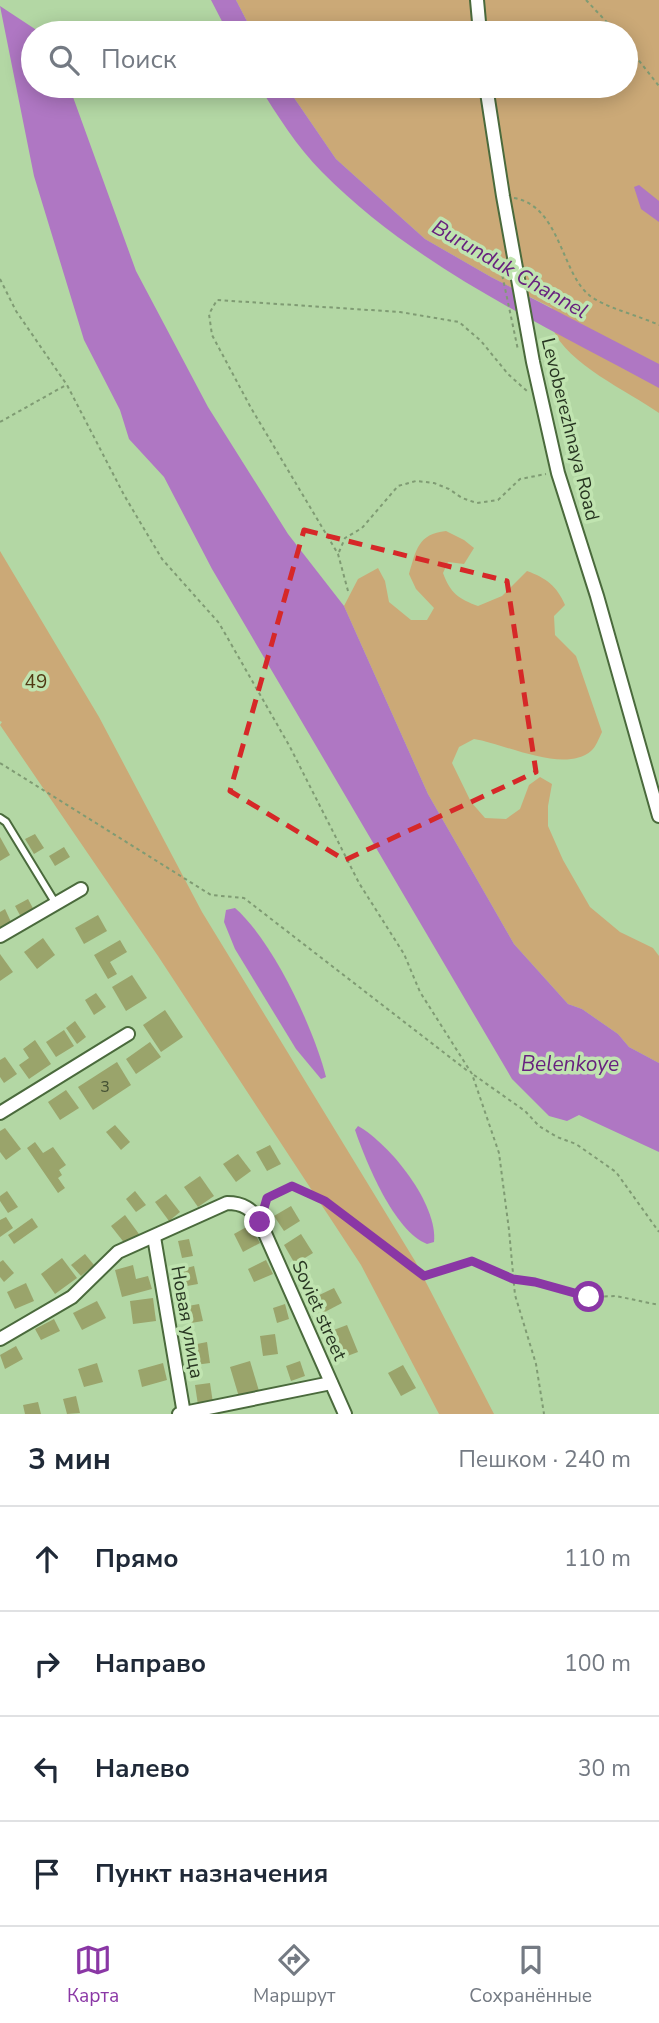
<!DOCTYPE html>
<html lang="ru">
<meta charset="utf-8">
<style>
:root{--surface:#fff;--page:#f2f2f3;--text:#1f2937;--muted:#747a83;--line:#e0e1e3;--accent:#8a37a5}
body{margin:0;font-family:"Nunito Sans",sans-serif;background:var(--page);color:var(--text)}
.stop{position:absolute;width:21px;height:21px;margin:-16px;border:5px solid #8a37a5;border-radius:50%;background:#fff}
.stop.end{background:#8a37a5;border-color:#fff;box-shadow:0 2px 7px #0008}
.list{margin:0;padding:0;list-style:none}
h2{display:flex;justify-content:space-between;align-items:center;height:91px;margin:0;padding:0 28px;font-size:30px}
h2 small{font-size:23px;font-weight:400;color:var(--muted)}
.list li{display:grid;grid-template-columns:46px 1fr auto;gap:21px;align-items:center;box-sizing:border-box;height:105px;padding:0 28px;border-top:2px solid var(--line)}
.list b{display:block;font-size:26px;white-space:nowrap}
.list em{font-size:23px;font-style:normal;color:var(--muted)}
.icon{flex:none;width:38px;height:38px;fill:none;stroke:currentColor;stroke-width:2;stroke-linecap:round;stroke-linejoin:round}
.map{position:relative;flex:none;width:659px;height:1414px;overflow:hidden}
.search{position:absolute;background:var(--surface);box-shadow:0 4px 18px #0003;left:21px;right:21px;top:21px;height:77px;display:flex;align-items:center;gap:18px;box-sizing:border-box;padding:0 24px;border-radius:38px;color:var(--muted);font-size:26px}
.sheet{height:511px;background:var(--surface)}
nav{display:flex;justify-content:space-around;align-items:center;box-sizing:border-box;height:98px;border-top:2px solid var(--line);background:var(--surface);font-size:19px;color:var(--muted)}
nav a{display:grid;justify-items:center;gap:4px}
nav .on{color:var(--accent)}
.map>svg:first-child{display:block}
.green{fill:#cba977}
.water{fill:#af77c3}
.building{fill:#9aa46b}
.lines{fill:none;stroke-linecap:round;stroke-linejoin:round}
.service-casing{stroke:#4a6a3c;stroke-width:10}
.minor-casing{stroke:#4a6a3c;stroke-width:16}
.path{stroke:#7f9b73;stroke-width:2;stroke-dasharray:3.5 3.5;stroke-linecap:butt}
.service{stroke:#fff;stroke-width:6}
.minor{stroke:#fff;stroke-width:12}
.route{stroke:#8a37a5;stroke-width:9}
.marked{fill:none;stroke:#d62828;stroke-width:5;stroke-dasharray:14 9;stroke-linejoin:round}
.labels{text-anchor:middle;stroke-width:7;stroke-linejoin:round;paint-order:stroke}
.number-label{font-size:16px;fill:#445134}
.street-label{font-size:19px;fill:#273521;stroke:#c0e4b0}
.park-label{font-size:19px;fill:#503913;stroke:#c0e4b0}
.water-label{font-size:21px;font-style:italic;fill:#67217e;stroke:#c0e4b0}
</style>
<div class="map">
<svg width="659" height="1414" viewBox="0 0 659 1414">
<rect width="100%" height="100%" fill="#b3d7a4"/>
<g class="green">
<path d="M 236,0 L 659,0 L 659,413 C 629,392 566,363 553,329 C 551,323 552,314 552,308 L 491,277 L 425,239 L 336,159 L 286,86 L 626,86 L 626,33 L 253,33 Z"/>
<path d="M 446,531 L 464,540 L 474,548 L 464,564 L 448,562 L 443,573 C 450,593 459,599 478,606 L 502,596 L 527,571 C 546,578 557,586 565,605 L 554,616 L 555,635 L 576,656 L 602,732 C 599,738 596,747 591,751 C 564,774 506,744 474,739 L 459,747 L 452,763 L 471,802 L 485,818 L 506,819 L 520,809 L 529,785 L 540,777 L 552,784 L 548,806 L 548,826 L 563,860 L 590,907 L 620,932 L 653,948 L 659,956 L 659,1063 L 629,1047 L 618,1034 L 582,1009 L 568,1004 L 514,944 L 428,794 L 344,606 L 358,579 L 378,568 L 385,581 L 389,602 L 411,620 L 427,620 L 434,608 L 416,589 L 409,574 C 416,550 418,534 446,531 Z"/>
<polygon points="0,551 99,717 202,912 415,1261 494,1414 439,1414 361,1265 158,956 0,725 2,722 0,721"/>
</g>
<g class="water">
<polygon points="211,0 236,0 253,33 228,33"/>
<polygon points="0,6 41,33 33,33 33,86 69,86 136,271 208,407 288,534 344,606 428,794 514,944 568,1004 582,1009 618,1034 629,1047 659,1063 659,1152 579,1115 567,1121 549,1116 512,1079 212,569 164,477 129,439 120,410 84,340 34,176"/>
<path d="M 259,86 L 286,86 L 336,159 L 425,239 L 491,277 L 659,364 L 659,388 C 542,324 417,268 322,172 C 297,147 277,115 259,86 Z"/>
<polygon points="639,185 659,201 659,222 641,209 634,187"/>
<path d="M 235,908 C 273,941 314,1029 326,1077 L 321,1079 L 296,1049 L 235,949 L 224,922 L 226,910 Z"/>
<path d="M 358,1126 C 390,1144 438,1204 434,1242 L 427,1244 C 394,1231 366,1162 355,1130 Z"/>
</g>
<g class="building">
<polygon points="35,834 44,848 34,854 25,839"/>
<polygon points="0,837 10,855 0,861"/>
<polygon points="64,847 70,857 55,866 49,856"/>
<polygon points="28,899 35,912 22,919 15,906"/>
<polygon points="5,909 11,922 0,928 0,912"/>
<polygon points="98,915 107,931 84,944 75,928"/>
<polygon points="43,938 55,955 37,969 24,952"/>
<polygon points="120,940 127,952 110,962 117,974 108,979 94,955"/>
<polygon points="0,954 13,972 0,981"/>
<polygon points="132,975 147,998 126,1011 112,987"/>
<polygon points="96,993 106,1007 94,1015 85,1000"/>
<polygon points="165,1010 183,1037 161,1052 143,1025"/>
<polygon points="75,1021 86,1037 77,1044 66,1028"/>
<polygon points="64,1030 74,1046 56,1057 46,1042"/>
<polygon points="35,1040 51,1064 29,1079 19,1065 29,1058 23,1049"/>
<polygon points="150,1042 161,1057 136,1074 126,1059"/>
<polygon points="5,1057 17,1074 4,1083 0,1077 0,1060"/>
<polygon points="117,1062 131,1085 93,1110 78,1087"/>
<polygon points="66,1090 79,1108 60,1120 48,1102"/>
<polygon points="115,1125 130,1142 121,1150 106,1132"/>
<polygon points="5,1128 21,1149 6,1160 0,1152 0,1131"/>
<polygon points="35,1142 43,1153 53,1147 66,1165 59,1170 62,1175 58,1178 65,1188 58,1193 27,1148"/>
<polygon points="270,1145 281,1164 267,1171 256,1152"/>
<polygon points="238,1154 251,1171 236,1182 223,1164"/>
<polygon points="200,1176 214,1196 198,1207 184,1187"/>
<polygon points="7,1191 18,1207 8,1213 0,1201 0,1196"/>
<polygon points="135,1191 146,1205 136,1212 126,1199"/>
<polygon points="166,1194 180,1212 169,1221 155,1202"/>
<polygon points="291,1206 300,1221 284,1231 274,1216"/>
<polygon points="125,1215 139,1234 126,1245 111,1226"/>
<polygon points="6,1217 13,1228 0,1237 0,1220"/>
<polygon points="32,1218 38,1227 14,1244 8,1235"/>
<polygon points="250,1225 260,1243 243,1252 234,1234"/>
<polygon points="301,1234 313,1253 295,1264 284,1245"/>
<polygon points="189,1239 193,1256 182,1258 178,1241"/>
<polygon points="85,1254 94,1265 81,1276 71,1265"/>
<polygon points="62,1258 77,1278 55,1294 41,1274"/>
<polygon points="3,1260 14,1273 4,1282 0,1277 0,1262"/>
<polygon points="266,1260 273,1274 254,1282 248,1269"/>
<polygon points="133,1265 136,1279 148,1276 152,1289 122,1297 115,1270"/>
<polygon points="194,1266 198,1284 187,1286 183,1269"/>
<polygon points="26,1283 34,1301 15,1309 7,1292"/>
<polygon points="334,1288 342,1303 321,1314 313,1298"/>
<polygon points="153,1298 156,1321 133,1324 130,1301"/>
<polygon points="97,1301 106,1318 82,1330 73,1313"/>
<polygon points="199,1304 203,1321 191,1323 188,1306"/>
<polygon points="285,1304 289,1319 277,1323 273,1308"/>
<polygon points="54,1319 60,1331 41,1340 35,1329"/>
<polygon points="347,1325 358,1352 342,1358 331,1331"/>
<polygon points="275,1334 278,1354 263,1356 260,1336"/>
<polygon points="207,1342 210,1363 195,1365 192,1345"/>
<polygon points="16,1346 23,1359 5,1369 0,1355"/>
<polygon points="250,1361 259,1391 239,1397 230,1367"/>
<polygon points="300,1361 305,1376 291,1381 286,1366"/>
<polygon points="97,1363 103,1382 84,1387 78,1369"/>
<polygon points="163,1363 167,1380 142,1387 138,1370"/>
<polygon points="403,1365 416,1388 401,1396 388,1373"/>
<polygon points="210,1383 213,1403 198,1405 195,1385"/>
<polygon points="76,1396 80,1413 67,1414 63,1399"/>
<polygon points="38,1402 41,1414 25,1414 23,1405"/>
</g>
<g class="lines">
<g class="service-casing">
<polyline id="service" points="0,818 6,822 56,904"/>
</g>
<g class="minor-casing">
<g id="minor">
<polyline points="477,0 480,33"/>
<polyline points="486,86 503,196 533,362 558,473 597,596 659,816"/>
<polyline points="0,936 81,889"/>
<polyline points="0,1113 128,1034"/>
<polyline points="154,1237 184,1414"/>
<path d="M 0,1339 L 72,1297 L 118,1252 L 227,1203 C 243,1203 252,1209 260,1222 L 345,1414"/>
<polyline points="179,1414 331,1383"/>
</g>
</g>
<g class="path">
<polyline points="586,0 617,33"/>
<polyline points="626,44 659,86"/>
<path d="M 514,198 C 560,206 561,272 589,295 C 603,307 640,316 659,325"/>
<polyline points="498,255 518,350"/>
<polyline points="0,279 16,311 67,385 124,495 162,559 219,623 290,747 359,883 404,954 420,992 472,1074 499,1153 509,1230 515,1295 536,1364 544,1414"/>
<polyline points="0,422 66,385"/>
<polyline points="339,552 345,538 362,528 398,486 416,481 434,483 449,489 462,498 477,503 498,500 520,479 546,474"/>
<polyline points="348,591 338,554 251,408 212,335 209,314 217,300 400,312 459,322 481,341 508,374 528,392"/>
<polyline points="0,763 211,895 244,898 469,1072"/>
<polyline points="474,1075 525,1111 539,1126 557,1137 576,1144 616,1172 659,1232"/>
<polyline points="265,1206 267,1198 292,1186 325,1201 424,1276 472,1261 513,1279 535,1282 589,1297 616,1296 659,1305"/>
</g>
<use href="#service" class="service"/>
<use href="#minor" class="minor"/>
</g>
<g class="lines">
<polyline class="route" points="260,1222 267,1198 292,1186 325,1201 424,1276 472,1261 513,1279 535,1282 589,1297"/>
</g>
<path class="marked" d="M 304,530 L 507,581 L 536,772 L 345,860 L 230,791 Z"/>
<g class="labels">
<g class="number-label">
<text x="105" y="1092">3</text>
</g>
<g class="street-label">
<text transform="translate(571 429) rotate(76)" y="7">Levoberezhnaya Road</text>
<text transform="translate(320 1310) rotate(66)" y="7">Soviet street</text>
<text transform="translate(188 1322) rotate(80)" y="7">Новая улица</text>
</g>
<g class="park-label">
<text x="36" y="688">49</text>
</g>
<g class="water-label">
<text transform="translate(510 269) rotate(30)" y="7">Burunduk Channel</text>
<text x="570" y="1071">Belenkoye</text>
</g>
</g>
</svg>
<div class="stop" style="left:589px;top:1297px"></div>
<div class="stop end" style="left:260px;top:1222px"></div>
<div class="search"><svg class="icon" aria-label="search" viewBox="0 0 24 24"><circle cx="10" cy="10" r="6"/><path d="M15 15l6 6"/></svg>Поиск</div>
</div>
<section class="sheet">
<h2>3 мин<small>Пешком · 240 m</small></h2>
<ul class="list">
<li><svg class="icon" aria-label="ahead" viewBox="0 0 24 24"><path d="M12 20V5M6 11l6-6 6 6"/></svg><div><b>Прямо</b></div><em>110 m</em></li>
<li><svg class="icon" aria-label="right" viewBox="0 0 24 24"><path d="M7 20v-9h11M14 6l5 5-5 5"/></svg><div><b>Направо</b></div><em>100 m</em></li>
<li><svg class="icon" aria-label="left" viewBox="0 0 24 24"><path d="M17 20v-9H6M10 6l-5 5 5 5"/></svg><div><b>Налево</b></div><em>30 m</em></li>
<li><svg class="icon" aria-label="arrive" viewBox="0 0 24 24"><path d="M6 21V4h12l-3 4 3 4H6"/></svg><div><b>Пункт назначения</b></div></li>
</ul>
</section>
<nav>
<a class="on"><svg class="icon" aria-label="map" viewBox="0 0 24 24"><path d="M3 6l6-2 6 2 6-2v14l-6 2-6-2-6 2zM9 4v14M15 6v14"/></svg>Карта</a>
<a><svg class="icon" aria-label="directions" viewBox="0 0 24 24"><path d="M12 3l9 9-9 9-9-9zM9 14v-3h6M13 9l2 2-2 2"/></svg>Маршрут</a>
<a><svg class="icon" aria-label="saved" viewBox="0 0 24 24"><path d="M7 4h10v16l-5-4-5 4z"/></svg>Сохранённые</a>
</nav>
